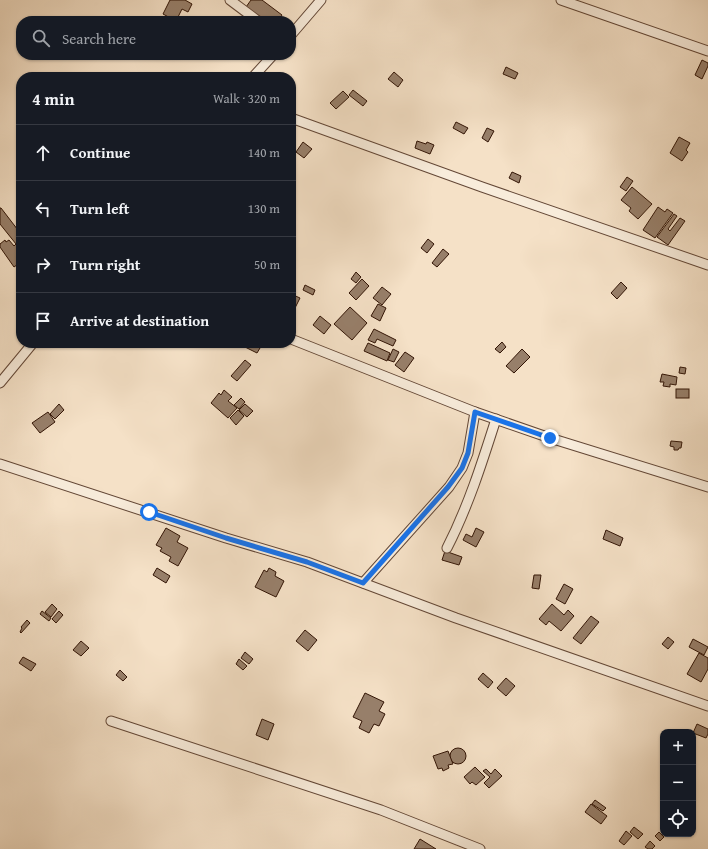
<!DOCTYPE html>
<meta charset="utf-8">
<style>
:root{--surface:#171b24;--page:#242831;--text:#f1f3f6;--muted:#9ea1a6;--line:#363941}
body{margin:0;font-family:"Gentium Book Plus",serif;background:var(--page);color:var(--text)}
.controls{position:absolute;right:12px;bottom:12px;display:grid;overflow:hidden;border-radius:8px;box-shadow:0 1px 3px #0004}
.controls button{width:36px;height:36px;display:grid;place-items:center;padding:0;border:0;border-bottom:1px solid var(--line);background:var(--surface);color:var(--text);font:20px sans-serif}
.stop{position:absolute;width:12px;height:12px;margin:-9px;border:3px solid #1a73e8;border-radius:50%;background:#fff}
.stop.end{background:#1a73e8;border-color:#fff;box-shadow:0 1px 4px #0008}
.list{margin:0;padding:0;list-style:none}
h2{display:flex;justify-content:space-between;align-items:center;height:52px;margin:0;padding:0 16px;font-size:17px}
h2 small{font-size:13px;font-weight:400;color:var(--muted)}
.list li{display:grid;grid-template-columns:26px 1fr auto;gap:12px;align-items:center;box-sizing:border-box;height:56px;padding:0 16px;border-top:1px solid var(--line)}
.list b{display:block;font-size:15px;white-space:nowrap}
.list em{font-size:13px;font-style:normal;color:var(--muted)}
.icon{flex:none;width:22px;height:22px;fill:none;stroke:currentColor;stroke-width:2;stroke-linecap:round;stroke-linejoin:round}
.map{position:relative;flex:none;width:708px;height:849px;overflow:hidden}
.search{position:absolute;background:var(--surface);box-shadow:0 1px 3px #0004;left:16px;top:16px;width:280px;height:44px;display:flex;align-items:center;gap:10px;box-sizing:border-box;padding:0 14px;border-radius:16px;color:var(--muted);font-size:15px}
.panel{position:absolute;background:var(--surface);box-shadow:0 1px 3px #0004;left:16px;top:72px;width:280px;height:276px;border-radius:16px}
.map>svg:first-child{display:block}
.building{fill:#977f6a;stroke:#321405}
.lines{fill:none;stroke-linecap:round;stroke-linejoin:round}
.street-casing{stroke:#634736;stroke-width:11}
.street{stroke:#f8ecdb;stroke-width:9}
.route{stroke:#1a73e8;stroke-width:5}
</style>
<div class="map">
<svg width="708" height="849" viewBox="0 0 708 849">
<rect width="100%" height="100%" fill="#f5e1c7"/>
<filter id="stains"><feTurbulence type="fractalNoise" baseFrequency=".005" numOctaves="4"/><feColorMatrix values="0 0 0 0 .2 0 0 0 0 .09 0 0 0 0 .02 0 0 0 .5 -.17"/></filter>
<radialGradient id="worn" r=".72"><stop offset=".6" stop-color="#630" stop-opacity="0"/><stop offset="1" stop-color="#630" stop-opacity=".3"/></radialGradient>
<g class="building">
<polygon points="170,0 185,0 192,4 188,12 182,9 176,21 163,14"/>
<polygon points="251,0 262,0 282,15 278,21 264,21 246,7"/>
<polygon points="702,60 708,63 708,66 702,79 695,75"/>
<polygon points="506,67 518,73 515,79 503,74"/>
<polygon points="394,72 403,80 398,87 388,79"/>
<polygon points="353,90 367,101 363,106 349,95"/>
<polygon points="343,91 349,97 336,109 330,103"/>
<polygon points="456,122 468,128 464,134 453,128"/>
<polygon points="487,128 494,131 488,142 482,138"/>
<polygon points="679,137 690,143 686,150 688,152 682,161 670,153"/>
<polygon points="417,141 426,144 427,142 434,145 430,154 415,148"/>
<polygon points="303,142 312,149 304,158 296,152"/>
<polygon points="512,172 521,176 519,183 509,178"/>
<polygon points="627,177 633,181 626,191 620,187"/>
<polygon points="632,187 652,204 638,219 629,211 631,208 621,200"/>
<polygon points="658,207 665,212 667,209 673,213 655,238 643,230"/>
<polygon points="0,208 1,208 21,234 21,257 20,258 21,262 14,267 0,247 0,244 5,240 6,242 9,240 14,246 16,244 0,224"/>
<polygon points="674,214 677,216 668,229 670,231 680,218 685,221 668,245 657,237"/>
<polygon points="428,239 434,244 427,253 421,248"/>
<polygon points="443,249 449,254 437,267 432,263"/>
<polygon points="356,272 361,277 356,283 351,279"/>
<polygon points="362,279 369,286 356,300 349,293"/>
<polygon points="621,282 627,288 617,299 611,293"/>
<polygon points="305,285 315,290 313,295 303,290"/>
<polygon points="382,287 391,294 382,305 373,298"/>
<polygon points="291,294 300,298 295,308 291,306"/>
<polygon points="378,304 386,308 380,321 371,316"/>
<polygon points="350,307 367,323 352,340 334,324"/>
<polygon points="320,316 331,325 324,334 313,325"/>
<polygon points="374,329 396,340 393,346 377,339 375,343 368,340"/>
<polygon points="502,342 506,347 500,353 495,349"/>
<polygon points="239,343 250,343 260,348 257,353 239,344"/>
<polygon points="368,343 390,353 387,361 364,351"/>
<polygon points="393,349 399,352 394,362 388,360"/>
<polygon points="522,349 530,357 514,373 506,366"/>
<polygon points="405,352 414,358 404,372 395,365"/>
<polygon points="245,360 251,365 237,381 231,376"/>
<polygon points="680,367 686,368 685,374 679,373"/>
<polygon points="662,374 677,377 676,385 670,384 670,387 663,386 664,382 660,382"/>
<rect x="676" y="389" width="13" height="9"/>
<polygon points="224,390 232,397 228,401 237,408 228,418 211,403 219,393 221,395"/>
<polygon points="241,398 245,402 239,409 234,405"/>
<polygon points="59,404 64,410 55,419 50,414"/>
<polygon points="245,404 253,411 247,417 239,410"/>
<polygon points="238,410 244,416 236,425 230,418"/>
<polygon points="48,412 55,422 40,433 32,423"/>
<polygon points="671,441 682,442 681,448 679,448 678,450 674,450 674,447 670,446"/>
<polygon points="166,528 180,536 177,542 188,548 178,566 169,561 171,557 160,551 162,548 156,545"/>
<polygon points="476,528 484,532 476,547 463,540 466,534 472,537"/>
<polygon points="606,530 623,538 620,546 603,539"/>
<polygon points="445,551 462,557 459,565 442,560"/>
<polygon points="157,568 170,576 166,583 153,575"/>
<polygon points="269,568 276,572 275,576 284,581 276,597 255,587 264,570 267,572"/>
<polygon points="534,575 541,575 539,589 532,588"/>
<polygon points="564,584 573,589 565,604 556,599"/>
<polygon points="52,604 57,609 51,617 45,612"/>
<polygon points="552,604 564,615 568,610 574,616 561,631 549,621 546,625 539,619"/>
<polygon points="42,611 51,618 49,621 40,614"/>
<polygon points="59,611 63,615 56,623 52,619"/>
<polygon points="591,616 599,622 581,644 573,638"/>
<polygon points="27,620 30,623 21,633 20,632 22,628 21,627"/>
<polygon points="305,630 317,640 308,651 296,641"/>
<polygon points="668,637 674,642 668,649 662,644"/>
<polygon points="693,639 708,647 704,655 689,647"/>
<polygon points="81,641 89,648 81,656 73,650"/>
<polygon points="245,652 253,659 249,664 241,658"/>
<polygon points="699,653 708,658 708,669 701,682 687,674"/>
<polygon points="23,657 36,664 31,671 19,663"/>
<polygon points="239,659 247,666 243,670 236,664"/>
<polygon points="120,670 127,677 123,681 116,675"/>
<polygon points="483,673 493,682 488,688 478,679"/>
<polygon points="506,678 515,686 506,696 497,688"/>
<polygon points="365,693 384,702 379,711 385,714 379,726 374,724 369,733 359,728 362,721 353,717"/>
<polygon points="262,719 274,724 268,740 256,735"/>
<polygon points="697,724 708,729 708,734 706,738 693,733"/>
<circle cx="458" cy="756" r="8"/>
<polygon points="448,751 453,764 448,765 449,768 443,771 442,768 438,769 433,756"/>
<polygon points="475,767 485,777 476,785 472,782 470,784 464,777"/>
<polygon points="486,769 491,774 495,769 502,776 489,788 484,783 490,777 483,771"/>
<polygon points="595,800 606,808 603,811 592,804"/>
<polygon points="591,804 607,816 601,824 585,812"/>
<polygon points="634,827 643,834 638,839 630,832"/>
<polygon points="626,831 632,836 624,845 619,841"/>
<polygon points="659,832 664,837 660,841 655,836"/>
<polygon points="420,839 436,849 414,849"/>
<polygon points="650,841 655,846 652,849 648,849 645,847"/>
</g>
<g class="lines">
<g class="street-casing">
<g id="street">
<polyline points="230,0 258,21"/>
<polyline points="561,0 708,51"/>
<polyline points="291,35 321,0"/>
<polyline points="253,77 273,55"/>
<polyline points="291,118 482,187 708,265"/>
<polyline points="291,339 475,412 550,438 708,487"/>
<polyline points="0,383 33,343"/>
<polyline points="0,464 226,538 307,562 456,618 708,706"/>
<path d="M 447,548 C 468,507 482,463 496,419"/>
<polyline points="363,583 449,487 462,468 468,453 475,412"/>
<polyline points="111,721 381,810 480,849"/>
</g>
</g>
<use href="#street" class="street"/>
</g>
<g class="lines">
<polyline class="route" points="149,512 226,538 307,562 363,583 448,487 462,468 468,453 475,412 550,438"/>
</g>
<rect width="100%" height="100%" filter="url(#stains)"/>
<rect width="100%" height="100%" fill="url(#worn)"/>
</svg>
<div class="controls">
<button>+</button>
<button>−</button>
<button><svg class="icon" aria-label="locate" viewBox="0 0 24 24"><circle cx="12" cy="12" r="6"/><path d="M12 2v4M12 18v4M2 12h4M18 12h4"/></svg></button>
</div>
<div class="stop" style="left:149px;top:512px"></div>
<div class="stop end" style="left:550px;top:438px"></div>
<div class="search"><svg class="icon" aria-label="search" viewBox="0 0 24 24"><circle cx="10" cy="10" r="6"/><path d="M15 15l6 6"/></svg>Search here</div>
<section class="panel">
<h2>4 min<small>Walk · 320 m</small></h2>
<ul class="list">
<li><svg class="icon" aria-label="ahead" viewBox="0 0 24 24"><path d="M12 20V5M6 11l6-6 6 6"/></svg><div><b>Continue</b></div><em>140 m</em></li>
<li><svg class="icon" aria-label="left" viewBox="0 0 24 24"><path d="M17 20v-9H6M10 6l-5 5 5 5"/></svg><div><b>Turn left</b></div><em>130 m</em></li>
<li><svg class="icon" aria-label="right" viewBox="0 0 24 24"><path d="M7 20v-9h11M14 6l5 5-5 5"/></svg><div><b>Turn right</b></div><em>50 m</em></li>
<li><svg class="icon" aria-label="arrive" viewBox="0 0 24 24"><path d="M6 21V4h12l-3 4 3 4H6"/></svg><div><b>Arrive at destination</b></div></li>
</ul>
</section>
</div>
